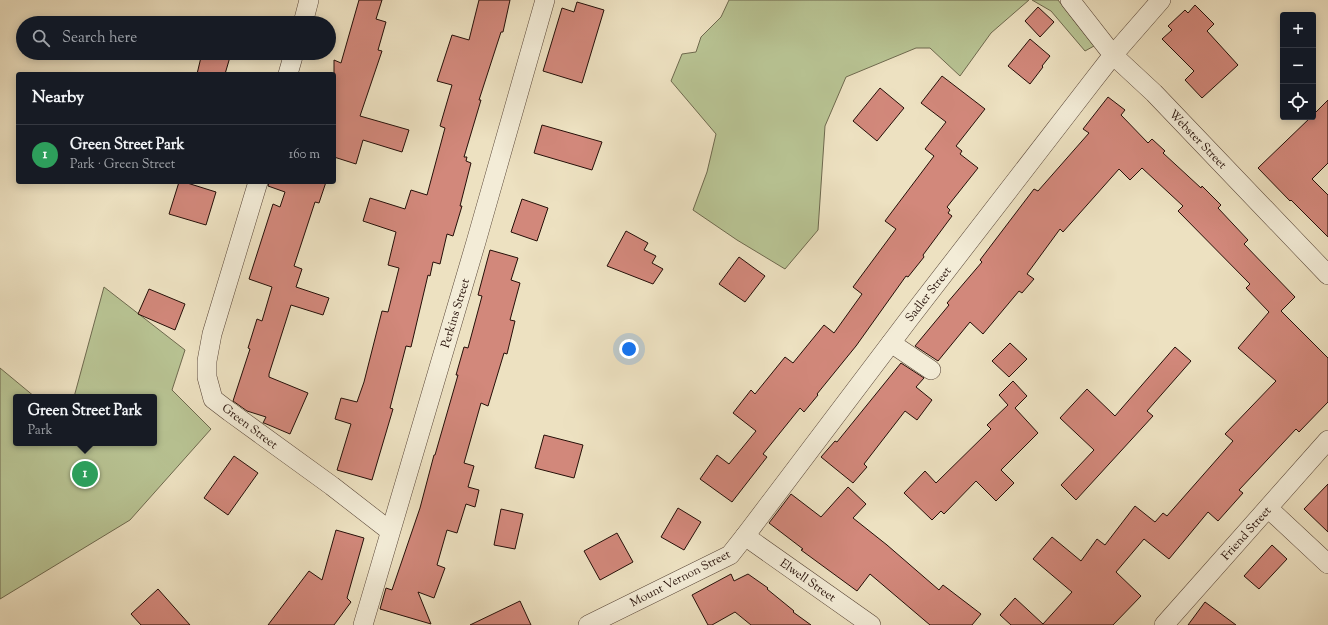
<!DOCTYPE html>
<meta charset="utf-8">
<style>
:root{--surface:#171b24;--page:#242831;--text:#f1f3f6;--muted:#9ea1a6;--line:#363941;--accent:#c59692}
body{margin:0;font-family:"Sorts Mill Goudy",serif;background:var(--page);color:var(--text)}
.controls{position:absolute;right:12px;top:12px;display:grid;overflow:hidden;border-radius:4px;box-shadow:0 2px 10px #0003}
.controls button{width:36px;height:36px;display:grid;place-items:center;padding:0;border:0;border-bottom:1px solid var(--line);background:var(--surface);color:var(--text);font:20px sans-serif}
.you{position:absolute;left:629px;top:349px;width:14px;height:14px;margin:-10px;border:3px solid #fff;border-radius:50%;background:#1a73e8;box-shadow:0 0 0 6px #1a73e833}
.badge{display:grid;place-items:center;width:26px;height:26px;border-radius:50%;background:var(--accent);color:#fff;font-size:13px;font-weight:700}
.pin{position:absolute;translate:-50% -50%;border:2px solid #fff;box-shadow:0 1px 4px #0006}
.popup{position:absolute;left:13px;top:394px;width:144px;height:52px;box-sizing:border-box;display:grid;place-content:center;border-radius:4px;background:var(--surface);filter:drop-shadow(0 1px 3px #0005);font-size:13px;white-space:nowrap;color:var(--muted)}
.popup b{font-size:15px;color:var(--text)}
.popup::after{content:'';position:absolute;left:50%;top:100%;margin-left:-8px;border:8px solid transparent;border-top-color:var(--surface)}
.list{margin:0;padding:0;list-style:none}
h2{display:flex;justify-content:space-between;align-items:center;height:52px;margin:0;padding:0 16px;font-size:17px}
h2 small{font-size:13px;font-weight:400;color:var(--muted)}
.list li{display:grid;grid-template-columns:26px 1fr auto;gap:12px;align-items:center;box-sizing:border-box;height:60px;padding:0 16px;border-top:1px solid var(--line)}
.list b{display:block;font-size:15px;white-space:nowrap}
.list p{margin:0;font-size:13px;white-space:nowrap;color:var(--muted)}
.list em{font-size:13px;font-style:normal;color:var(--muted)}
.icon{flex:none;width:22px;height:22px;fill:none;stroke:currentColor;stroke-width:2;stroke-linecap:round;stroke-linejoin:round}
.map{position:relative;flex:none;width:1328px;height:625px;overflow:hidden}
.search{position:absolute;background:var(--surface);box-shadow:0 2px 10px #0003;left:16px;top:16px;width:320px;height:44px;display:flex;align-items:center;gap:10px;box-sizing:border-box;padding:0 14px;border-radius:22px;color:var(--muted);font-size:15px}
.panel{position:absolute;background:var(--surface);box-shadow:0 2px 10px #0003;left:16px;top:72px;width:320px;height:112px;border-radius:4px}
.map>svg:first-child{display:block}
.green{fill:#b8c393;stroke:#6e694e}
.building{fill:#d2887b;stroke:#250f08}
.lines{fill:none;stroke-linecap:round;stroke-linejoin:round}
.street-casing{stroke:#574436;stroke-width:20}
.street{stroke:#f3ecd7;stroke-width:19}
.labels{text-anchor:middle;stroke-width:4;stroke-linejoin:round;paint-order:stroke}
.street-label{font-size:12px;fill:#250f08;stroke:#f3ecd7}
</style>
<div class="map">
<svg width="1328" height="625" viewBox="0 0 1328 625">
<rect width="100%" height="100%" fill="#ede1c1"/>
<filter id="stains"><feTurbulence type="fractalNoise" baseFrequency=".005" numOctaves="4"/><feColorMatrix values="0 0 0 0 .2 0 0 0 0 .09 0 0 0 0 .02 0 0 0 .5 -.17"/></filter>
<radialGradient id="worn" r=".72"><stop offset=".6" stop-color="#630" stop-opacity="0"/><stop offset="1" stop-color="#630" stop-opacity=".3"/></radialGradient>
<g class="green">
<polygon points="729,0 1029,0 991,33 960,76 930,48 916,48 846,77 825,126 818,230 785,269 737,240 693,210 707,172 716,134 671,81 682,54 696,52 701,37 721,17"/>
<polygon points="1032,0 1058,0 1094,46 1085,51 1051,11"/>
<polygon points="104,287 185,350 172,390 211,429 130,520 0,599 0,368 35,397 16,397 16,443 154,443 154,397 74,397"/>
</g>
<g class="building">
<polygon points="359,0 382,0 376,19 386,22 378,50 382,51 360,116 409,130 402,152 363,140 356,164 334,157 334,60 341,63"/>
<polygon points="479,0 510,0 503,32 501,32 479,100 481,100 464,157 467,157 466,161 471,163 460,206 462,206 453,236 447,234 440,264 433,262 430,276 428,275 411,347 406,346 390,408 393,409 372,480 337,470 351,424 335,419 341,398 357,402 364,382 382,311 388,312 399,268 388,265 396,232 363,221 370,198 405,209 411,190 427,195 445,128 440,126 452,85 437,81 452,35 469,40"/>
<polygon points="577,2 604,10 582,83 543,71 562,8 574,12"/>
<polygon points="1195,5 1214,24 1207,31 1238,65 1202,98 1185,80 1194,71 1162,39 1172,30 1168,26 1185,10 1188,13"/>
<polygon points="1038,7 1054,22 1040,37 1025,21"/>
<polygon points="1030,39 1050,56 1042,66 1043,67 1030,84 1008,66"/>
<polygon points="202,53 217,53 230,57 225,74 197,74"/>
<polygon points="942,76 985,109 956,146 962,151 960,154 978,168 947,207 950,210 948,213 952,216 923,255 924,257 908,277 906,276 856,346 817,394 818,395 804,412 800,408 763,454 767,457 732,502 700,479 717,455 729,464 756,431 733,413 751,390 755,394 785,357 793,363 824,325 834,333 862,294 853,287 896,229 885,221 934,156 925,149 946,122 921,103"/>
<polygon points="880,88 904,108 877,141 853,121"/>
<polygon points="1108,97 1125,110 1121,115 1148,143 1152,139 1165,151 1163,153 1201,188 1202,186 1221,205 1218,208 1248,240 1244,244 1295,297 1281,311 1328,358 1328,402 1299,432 1296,429 1239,490 1243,493 1218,521 1208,512 1169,559 1144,539 1116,572 1141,596 1113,625 1011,625 1000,615 1015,598 1043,624 1072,592 1033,559 1052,537 1081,561 1097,539 1105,545 1135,506 1155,522 1163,513 1167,516 1233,441 1225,434 1276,381 1238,348 1269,312 1246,288 1250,284 1178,211 1183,206 1142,168 1130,180 1119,169 1063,232 1060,229 1027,274 1034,279 1022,293 1019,291 983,334 970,322 938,361 915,346 949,305 947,303 982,262 980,260 1034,189 1038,191 1089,133 1083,129"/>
<polygon points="1328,100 1328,163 1312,179 1328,195 1328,237 1291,200 1290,201 1258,168 1311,117 1313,117 1313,115"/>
<polygon points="542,125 602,142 592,170 534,153"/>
<polygon points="179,182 184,182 216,192 206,225 169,214"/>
<polygon points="269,182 326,182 319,203 315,202 294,266 302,269 296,287 329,298 323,315 291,305 269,374 269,377 308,393 290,434 264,423 263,423 266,417 247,411 233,401 250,349 248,348 257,319 262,321 272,287 249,279 273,204 280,207 285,192 268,186"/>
<polygon points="522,199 548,208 537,241 511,232"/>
<polygon points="626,231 648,243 644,250 656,256 652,263 663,269 653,284 607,266"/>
<polygon points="490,250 518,258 511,280 520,283 510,320 515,321 507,354 504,353 488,406 481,403 464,463 474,466 468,487 479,490 475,507 466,504 457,533 447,530 437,565 445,568 434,598 418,592 431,624 380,609 386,588 392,590 420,508 434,455 435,455 458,375 456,375 464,347 468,348 482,296 478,295"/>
<polygon points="739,257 765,276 745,302 719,284"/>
<polygon points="149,289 185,304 175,330 138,314"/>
<polygon points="1010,343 1027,359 1009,377 992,361"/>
<polygon points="1175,347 1191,361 1147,411 1153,416 1076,500 1061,485 1094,450 1060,418 1087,389 1115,416"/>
<polygon points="901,363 924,378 916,387 932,400 917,420 905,411 864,464 867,467 853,483 821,457 835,441 837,442"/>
<polygon points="1013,381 1027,396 1015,408 1038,433 1001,470 1014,483 996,501 976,481 944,514 941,511 932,520 904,493 925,471 936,483 991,429 987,425 1008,405 999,395"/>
<polygon points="544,435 583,445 574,478 535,468"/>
<polygon points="234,456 258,473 228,515 204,498"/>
<polygon points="1328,484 1328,532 1304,509"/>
<polygon points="848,487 866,504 853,518 887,545 939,590 943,585 981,614 972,625 930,625 870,574 857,591 801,550 803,549 769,523 791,494 821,517"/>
<polygon points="678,508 701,522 684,550 661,537"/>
<polygon points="501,509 523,514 515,549 494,545"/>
<polygon points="336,530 364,538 347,598 351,602 334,625 268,625 309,571 322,580"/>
<polygon points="617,533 633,562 600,580 584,551"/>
<polygon points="1272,545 1287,559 1259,589 1244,576"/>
<polygon points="731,574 734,581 748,574 768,588 767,589 794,611 793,612 811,625 751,625 735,612 712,625 708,625 692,595"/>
<polygon points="158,589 190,625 141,625 131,614"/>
<polygon points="520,601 531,625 470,625"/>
<polygon points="1205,602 1236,625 1188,625"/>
</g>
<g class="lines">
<g class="street-casing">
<g id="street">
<polyline points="1070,0 1113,55 1154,93 1328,275"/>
<polyline points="303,23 309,0"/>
<polyline points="288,74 294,53"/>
<polyline points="258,182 212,334 207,361 207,377 213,399 230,412 332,486 390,531"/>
<polyline points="891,343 931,370"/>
<polyline points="1268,508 1328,564"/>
<polyline points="745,536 871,625"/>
<polyline points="363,625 476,242 545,0"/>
<polyline points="588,625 730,555 745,536 909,319 1092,82 1113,55 1161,0"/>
<polyline points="1164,625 1328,440"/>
</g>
</g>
<use href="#street" class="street"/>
</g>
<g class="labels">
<g class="street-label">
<text transform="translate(1198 139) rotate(46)" y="4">Webster Street</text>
<text transform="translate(928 294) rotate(-52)" y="4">Sadler Street</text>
<text transform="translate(455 313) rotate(-73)" y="4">Perkins Street</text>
<text transform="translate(250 426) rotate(37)" y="4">Green Street</text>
<text transform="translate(1246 533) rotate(-48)" y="4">Friend Street</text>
<text transform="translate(680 578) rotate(-27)" y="4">Mount Vernon Street</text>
<text transform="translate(808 580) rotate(35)" y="4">Elwell Street</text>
</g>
</g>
<rect width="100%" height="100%" filter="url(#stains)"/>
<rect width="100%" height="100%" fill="url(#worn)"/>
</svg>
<div class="controls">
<button>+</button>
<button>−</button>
<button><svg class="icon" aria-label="locate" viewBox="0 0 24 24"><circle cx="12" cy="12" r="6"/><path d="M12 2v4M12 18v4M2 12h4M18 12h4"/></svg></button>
</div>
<div class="you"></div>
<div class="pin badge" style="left:85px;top:474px;background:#2e9e5b">1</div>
<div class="popup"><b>Green Street Park</b>Park</div>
<div class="search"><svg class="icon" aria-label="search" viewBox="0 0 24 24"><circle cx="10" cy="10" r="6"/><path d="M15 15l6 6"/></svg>Search here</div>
<section class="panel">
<h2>Nearby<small></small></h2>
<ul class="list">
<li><span class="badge" style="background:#2e9e5b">1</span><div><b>Green Street Park</b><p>Park · Green Street</p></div><em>160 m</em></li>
</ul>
</section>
</div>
